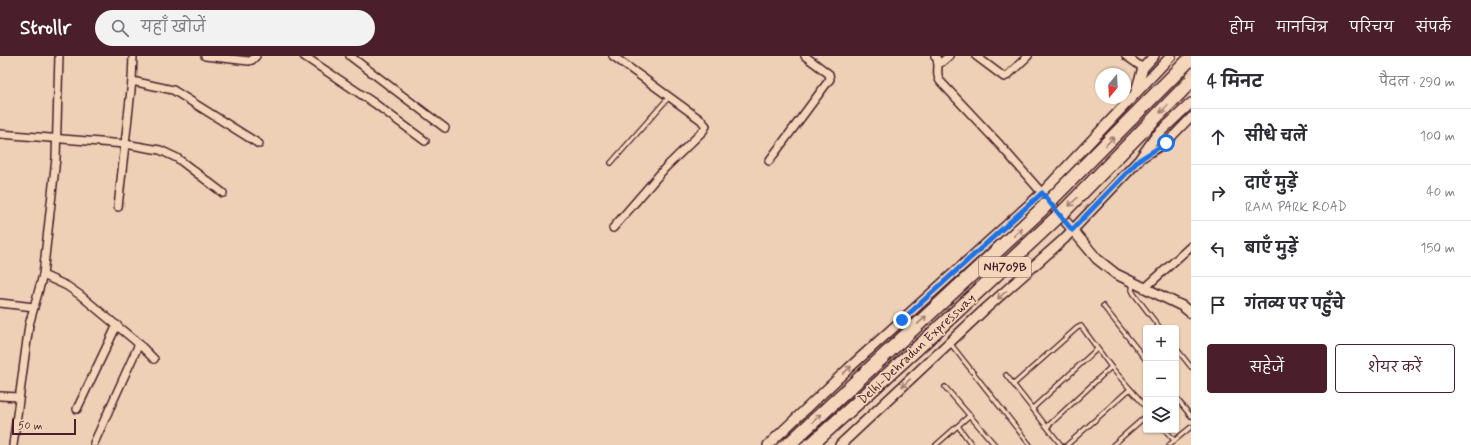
<!DOCTYPE html>
<html lang="hi">
<meta charset="utf-8">
<style>
:root{--surface:#fff;--page:#f2f2f3;--text:#2b2b33;--muted:#7c7c81;--line:#e1e1e2;--accent:#4a1f2b}
body{margin:0;font-family:Mynerve,"Playpen Sans Deva",sans-serif;background:var(--page);color:var(--text)}
.controls{position:absolute;right:12px;bottom:12px;display:grid;overflow:hidden;border-radius:4px;box-shadow:0 1px 3px #0004}
.controls button{width:36px;height:36px;display:grid;place-items:center;padding:0;border:0;border-bottom:1px solid var(--line);background:var(--surface);color:var(--text);font:20px sans-serif}
.compass{position:absolute;left:1095px;top:12px;width:36px;height:36px;border-radius:50%;background:var(--surface);box-shadow:0 1px 3px #0004;rotate:198deg}
.scale{position:absolute;left:12px;bottom:10px;width:64px;box-sizing:border-box;padding-left:4px;border:2px solid #4a1f2b;border-top:0;font-size:11px;line-height:14px;white-space:nowrap;color:#4a1f2b;-webkit-text-stroke:3px #f4d7bb;paint-order:stroke}
.stop{position:absolute;width:12px;height:12px;margin:-9px;border:3px solid #1a73e8;border-radius:50%;background:#fff}
.stop.end{background:#1a73e8;border-color:#fff;box-shadow:0 1px 4px #0008}
.list{margin:0;padding:0;list-style:none}
h2{display:flex;justify-content:space-between;align-items:center;height:52px;margin:0;padding:0 16px;font-size:17px}
h2 small{font-size:13px;font-weight:400;color:var(--muted)}
.list li{display:grid;grid-template-columns:26px 1fr auto;gap:12px;align-items:center;box-sizing:border-box;height:56px;padding:0 16px;border-top:1px solid var(--line)}
.list b{display:block;font-size:15px;white-space:nowrap}
.list p{margin:0;font-size:13px;white-space:nowrap;color:var(--muted)}
.list em{font-size:13px;font-style:normal;color:var(--muted)}
.actions{display:flex;gap:8px;padding:12px 16px}
.actions a{flex:1;padding:9px 0;border:1px solid var(--accent);border-radius:4px;text-align:center;font-size:14px;color:var(--accent)}
.actions .main{background:var(--accent);color:#fff}
.icon{flex:none;width:22px;height:22px;fill:none;stroke:currentColor;stroke-width:2;stroke-linecap:round;stroke-linejoin:round}
.map{position:relative;flex:none;width:1191px;height:389px;overflow:hidden}
header{display:flex;align-items:center;gap:24px;box-sizing:border-box;height:56px;padding:0 20px;background:var(--accent);color:#fff}
header strong{font-size:19px}
nav{display:flex;gap:22px;margin-inline-start:auto;font-size:14px}
.search{width:280px;height:36px;background:var(--page);display:flex;align-items:center;gap:10px;box-sizing:border-box;padding:0 14px;border-radius:22px;color:var(--muted);font-size:15px}
main{display:flex}
aside{flex:1;background:var(--surface)}
.map>svg:first-child{display:block}
.lines{fill:none;stroke-linecap:round;stroke-linejoin:round}
.service-casing{stroke:#4a1f2b;stroke-width:6}
.minor-casing{stroke:#4a1f2b;stroke-width:10}
.tertiary-casing{stroke:#4a1f2b;stroke-width:12}
.service{stroke:#f4d7bb;stroke-width:3.5}
.minor{stroke:#f4d7bb;stroke-width:7}
.tertiary{stroke:#f4d7bb;stroke-width:9}
.motorway-bridge-casing{stroke:#4a1f2b;stroke-width:16;stroke-linecap:butt}
.motorway-bridge{stroke:#f4d7bb;stroke-width:13}
.oneway{stroke:#9f7b73}
.route{stroke:#1a73e8;stroke-width:5}
.labels{text-anchor:middle;stroke-width:3;stroke-linejoin:round;paint-order:stroke}
.shield{fill:#f4d7bb;stroke:#7d5656;stroke-width:1}
.shield-label{font-size:12px;font-weight:bold;fill:#4a1f2b}
.street-label{font-size:13px;fill:#4a1f2b;stroke:#f4d7bb}
</style>
<header>
<strong>Strollr</strong>
<div class="search"><svg class="icon" aria-label="search" viewBox="0 0 24 24"><circle cx="10" cy="10" r="6"/><path d="M15 15l6 6"/></svg>यहाँ खोजें</div>
<nav><a>होम</a><a>मानचित्र</a><a>परिचय</a><a>संपर्क</a></nav>
</header>
<main>
<div class="map">
<svg width="1191" height="389" viewBox="0 0 1191 389">
<rect width="100%" height="100%" fill="#edd0b5"/>
<filter id="ink" filterUnits="userSpaceOnUse"><feTurbulence type="fractalNoise" baseFrequency=".025" numOctaves="2"/><feDisplacementMap in="SourceGraphic" scale="8" xChannelSelector="R" yChannelSelector="G"/><feConvolveMatrix kernelMatrix="1 2 1 2 8 2 1 2 1" color-interpolation-filters="sRGB"/></filter>
<g filter="url(#ink)">
<g class="lines">
<g class="service-casing">
<g id="service">
<polyline points="611,107 669,41"/>
<polyline points="1133,227 1132,234 1134,238 1160,272"/>
<polyline points="1103,250 1146,304"/>
<polyline points="950,287 1030,389"/>
<polyline points="1176,292 1191,311"/>
<polyline points="1006,319 1061,389"/>
<polyline points="1014,328 1077,272 1081,270 1111,311 1146,351"/>
<polyline points="945,331 995,389"/>
<polyline points="1176,342 1191,360"/>
<polyline points="1033,352 1097,293"/>
<polyline points="958,370 972,389"/>
<polyline points="1048,370 1111,311"/>
<polyline points="1165,374 1174,384"/>
<polyline points="936,389 970,359"/>
<polyline points="1067,389 1130,333"/>
<polyline points="1113,389 1146,360"/>
<polyline points="1169,389 1191,371"/>
</g>
</g>
<g class="minor-casing">
<g id="minor">
<polyline points="205,0 249,5 252,4 256,0"/>
<polyline points="304,0 374,47 425,85"/>
<polyline points="350,0 445,72"/>
<polyline points="613,0 701,64 706,70 703,75 665,112 613,172"/>
<path d="M 935,0 C 942,8 934,16 940,25 L 1000,89 L 1042,137"/>
<polyline points="976,0 1004,21 1008,19 1028,0"/>
<polyline points="1126,0 1143,12"/>
<polyline points="939,7 942,6 949,0"/>
<polyline points="132,25 173,34 259,88"/>
<polyline points="0,78 125,88 160,94 177,102 223,137"/>
<polyline points="1142,102 1166,87 1191,61"/>
<polyline points="769,105 830,23 829,18 805,0"/>
<polyline points="118,151 132,25 133,0"/>
<polyline points="43,219 67,230 80,239 139,288 154,303"/>
<polyline points="1145,232 1191,190"/>
<polyline points="0,247 34,251"/>
<polyline points="0,340 19,341"/>
<polyline points="77,353 117,269"/>
<polyline points="94,387 139,288"/>
<polyline points="13,389 29,269 43,219 56,102 59,0"/>
</g>
</g>
<g class="tertiary-casing">
<g id="tertiary">
<polyline points="1136,35 1143,12 1154,0"/>
<polyline points="1046,142 1097,203 1116,218 1182,250 1191,257"/>
<polyline points="768,389 849,312 1042,137 1171,0"/>
<polyline points="840,389 983,255 1064,183 1139,104 1156,80 1191,47"/>
</g>
</g>
<use href="#service" class="service"/>
<use href="#minor" class="minor"/>
<use href="#tertiary" class="tertiary"/>
<g class="motorway-bridge-casing">
<g id="motorway-bridge">
<polyline points="788,389 1042,153 1191,2"/>
<polyline points="811,389 924,286 1065,154 1191,25"/>
</g>
</g>
<use href="#motorway-bridge" class="motorway-bridge"/>
</g>
<defs><path id="oneway-shaft" d="M-6 0H5M1.5-3L5.5 0L1.5 3" fill="none" stroke-width="1.6" stroke-linecap="round" stroke-linejoin="round"/></defs>
<g class="oneway">
<use href="#oneway-shaft" transform="translate(1164 53) rotate(134)"/>
<use href="#oneway-shaft" transform="translate(1110 85) rotate(-46)"/>
<use href="#oneway-shaft" transform="translate(1073 146) rotate(135)"/>
<use href="#oneway-shaft" transform="translate(1018 176) rotate(-43)"/>
<use href="#oneway-shaft" transform="translate(1002 239) rotate(138)"/>
<use href="#oneway-shaft" transform="translate(922 264) rotate(-43)"/>
<use href="#oneway-shaft" transform="translate(847 314) rotate(-43)"/>
<use href="#oneway-shaft" transform="translate(906 327) rotate(137)"/>
<use href="#oneway-shaft" transform="translate(817 362) rotate(-43)"/>
</g>
</g>
<g class="lines" filter="url(#ink)">
<polyline class="route" points="902,264 1042,137 1072,174 1139,104 1166,87"/>
</g>
<g class="labels">
<rect class="shield" x="979" y="201" width="52" height="20" rx="3"/>
<g class="shield-label">
<text x="1005" y="215">NH709B</text>
</g>
<g class="street-label">
<text transform="translate(916 292) rotate(-43)" y="5">Delhi-Dehradun Expressway</text>
</g>
</g>
</svg>
<div class="controls">
<button>+</button>
<button>−</button>
<button><svg class="icon" aria-label="layers" viewBox="0 0 24 24"><path d="M12 4l9 5-9 5-9-5zM3 14l9 5 9-5"/></svg></button>
</div>
<svg class="compass" viewBox="-18 -18 36 36"><path d="M0-13l5 13h-10z" fill="#e53935"/><path d="M0 13l5-13h-10z" fill="#7c7c81"/></svg>
<div class="scale">50 m</div>
<div class="stop" style="left:1166px;top:87px"></div>
<div class="stop end" style="left:902px;top:264px"></div>
</div>
<aside>
<h2>4 मिनट<small>पैदल · 290 m</small></h2>
<ul class="list">
<li><svg class="icon" aria-label="ahead" viewBox="0 0 24 24"><path d="M12 20V5M6 11l6-6 6 6"/></svg><div><b>सीधे चलें</b></div><em>100 m</em></li>
<li><svg class="icon" aria-label="right" viewBox="0 0 24 24"><path d="M7 20v-9h11M14 6l5 5-5 5"/></svg><div><b>दाएँ मुड़ें</b><p>RAM PARK ROAD</p></div><em>40 m</em></li>
<li><svg class="icon" aria-label="left" viewBox="0 0 24 24"><path d="M17 20v-9H6M10 6l-5 5 5 5"/></svg><div><b>बाएँ मुड़ें</b></div><em>150 m</em></li>
<li><svg class="icon" aria-label="arrive" viewBox="0 0 24 24"><path d="M6 21V4h12l-3 4 3 4H6"/></svg><div><b>गंतव्य पर पहुँचे</b></div></li>
</ul>
<div class="actions"><a class="main">सहेजें</a><a>शेयर करें</a></div>
</aside>
</main>
